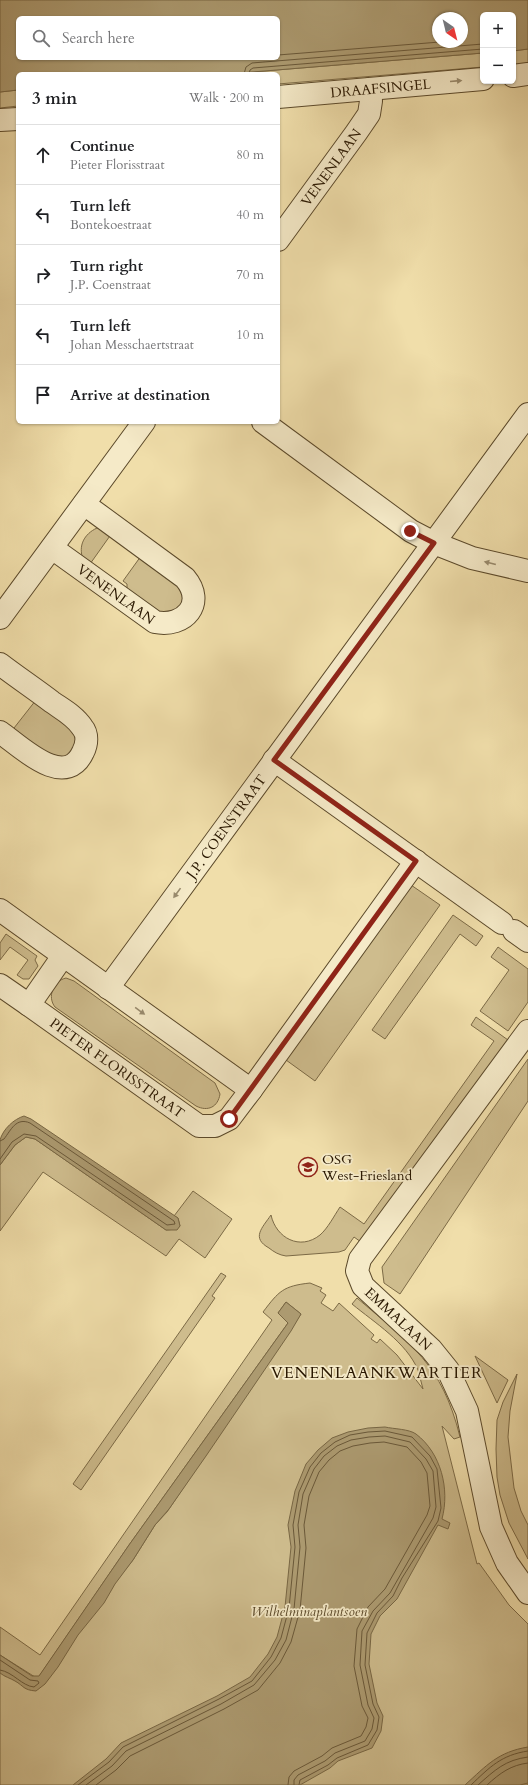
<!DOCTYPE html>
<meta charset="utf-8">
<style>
:root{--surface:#fff;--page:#f6f6f6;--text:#202124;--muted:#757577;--line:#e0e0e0}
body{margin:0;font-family:Cardo,serif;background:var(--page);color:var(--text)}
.controls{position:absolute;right:12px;top:12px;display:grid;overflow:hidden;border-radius:6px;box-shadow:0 1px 3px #0004}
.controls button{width:36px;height:36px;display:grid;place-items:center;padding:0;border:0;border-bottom:1px solid var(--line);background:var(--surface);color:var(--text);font:20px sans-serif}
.compass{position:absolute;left:432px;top:12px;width:36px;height:36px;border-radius:50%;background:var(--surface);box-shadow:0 1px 3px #0004;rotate:145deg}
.stop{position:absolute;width:12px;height:12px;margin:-9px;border:3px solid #8f2418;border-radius:50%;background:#fff}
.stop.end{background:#8f2418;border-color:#fff;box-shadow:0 1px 4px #0008}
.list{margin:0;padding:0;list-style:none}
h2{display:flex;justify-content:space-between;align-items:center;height:52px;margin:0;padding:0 16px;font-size:17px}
h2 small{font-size:13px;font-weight:400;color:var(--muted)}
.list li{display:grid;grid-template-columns:26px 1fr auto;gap:12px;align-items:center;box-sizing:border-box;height:60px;padding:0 16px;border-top:1px solid var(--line)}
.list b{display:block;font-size:15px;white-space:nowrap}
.list p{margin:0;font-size:13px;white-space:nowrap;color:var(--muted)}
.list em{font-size:13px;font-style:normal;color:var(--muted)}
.icon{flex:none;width:22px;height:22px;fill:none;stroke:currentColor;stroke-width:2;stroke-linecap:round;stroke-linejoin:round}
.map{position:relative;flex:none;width:528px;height:1785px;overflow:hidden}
.search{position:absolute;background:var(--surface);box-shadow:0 1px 3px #0004;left:16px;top:16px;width:264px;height:44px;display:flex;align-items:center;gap:10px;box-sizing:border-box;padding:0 14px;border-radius:6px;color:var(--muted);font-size:15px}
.panel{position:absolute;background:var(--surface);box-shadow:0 1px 3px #0004;left:16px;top:72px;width:264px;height:352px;border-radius:6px}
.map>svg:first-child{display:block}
.green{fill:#cebc8d;stroke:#7c6a46;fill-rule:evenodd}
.water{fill:#ac9a70;stroke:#786643;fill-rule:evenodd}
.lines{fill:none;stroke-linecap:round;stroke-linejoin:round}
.shore{stroke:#6a5838;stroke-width:1}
.minor-casing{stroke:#5b492a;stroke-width:24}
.minor{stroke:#f5eac8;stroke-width:22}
.oneway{fill:#998b6e}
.route{stroke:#8f2418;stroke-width:5}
.labels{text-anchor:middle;stroke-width:3.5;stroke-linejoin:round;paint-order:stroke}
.street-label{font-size:14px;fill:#291700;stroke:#f5eac8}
.poi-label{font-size:14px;fill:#291700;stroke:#f5eac8;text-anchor:start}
.park-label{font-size:14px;font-style:italic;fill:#5b492a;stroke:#f5eac8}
.quarter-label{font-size:16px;letter-spacing:1px;fill:#291700;stroke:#f5eac8}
</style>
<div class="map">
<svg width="528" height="1785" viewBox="0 0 528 1785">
<rect width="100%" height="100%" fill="#f0deaa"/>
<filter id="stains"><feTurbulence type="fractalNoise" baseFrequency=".005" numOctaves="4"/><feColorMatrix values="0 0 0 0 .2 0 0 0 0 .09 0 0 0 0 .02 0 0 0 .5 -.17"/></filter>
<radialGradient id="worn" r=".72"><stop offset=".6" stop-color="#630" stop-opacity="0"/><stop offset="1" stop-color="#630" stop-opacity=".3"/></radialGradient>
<g class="green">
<polygon points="528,49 528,63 513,65 513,51"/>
<polygon points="483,53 483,67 278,84 278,74 228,74"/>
<polygon points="18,90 18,106 0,108 0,92"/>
<path d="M 97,528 L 102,528 L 112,533 L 90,564 L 83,559 C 78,546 84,534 97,528 Z"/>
<polygon points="141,556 190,596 169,619 127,589 127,584 123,581"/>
<polygon points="36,700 82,736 65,763 15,734 14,728"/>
<polygon points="411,885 440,905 315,1081 286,1060"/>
<polygon points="453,915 483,936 476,946 460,934 385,1039 372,1030"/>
<polygon points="6,934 37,956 35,960 38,966 29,979 23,979 17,975 28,960 10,947 0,960 0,943"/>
<polygon points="498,947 528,969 528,1002 508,1031 480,1011 509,970 491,957"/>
<path d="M 66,978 L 74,981 L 215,1083 L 220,1094 C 218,1107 208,1112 196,1106 L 55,1007 C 47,997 53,981 66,978 Z"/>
<path d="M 476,1017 L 508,1040 L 361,1242 L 354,1237 L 345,1250 L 339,1252 L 286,1256 C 279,1255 274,1252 269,1248 C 251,1238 262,1228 271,1215 C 276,1238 300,1251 320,1235 C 328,1228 334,1216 340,1207 L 364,1224 L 494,1041 L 471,1025 Z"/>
<polygon points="528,1059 528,1101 400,1294 384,1283 382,1267"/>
<polygon points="26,1137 35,1139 166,1230 177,1229 180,1226 178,1218 174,1216 193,1191 232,1219 205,1258 179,1239 166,1256 43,1172 0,1231 0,1165 15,1145"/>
<polygon points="221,1273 226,1276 212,1296 215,1298 81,1490 73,1484"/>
<path d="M 310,1283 L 322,1288 L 320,1291 L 326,1295 L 321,1303 L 333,1311 L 339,1303 L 374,1335 L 371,1339 L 377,1343 L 380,1339 L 397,1355 L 423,1389 C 421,1383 420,1376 418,1370 C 406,1342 375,1323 352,1304 L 357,1298 C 411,1344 442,1364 460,1437 L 454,1439 L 442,1426 L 477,1564 L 479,1563 L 509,1605 L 528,1624 L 528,1785 L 0,1785 L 0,1663 L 32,1684 L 35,1677 L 0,1655 L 0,1627 L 40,1655 L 272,1320 L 263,1312 C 279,1291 283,1286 310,1283 ZM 286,1302 L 301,1314 L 167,1512 L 155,1525 L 133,1560 L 40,1675 L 129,1545 L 288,1323 L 278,1313 Z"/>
<polygon points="475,1356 508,1380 497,1403"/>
<polygon points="517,1374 510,1411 508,1437 514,1488 521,1511 528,1525 528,1559 509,1523 500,1495 497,1477 496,1449 497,1420 503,1402"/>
</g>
<g class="water">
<path d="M 0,0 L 528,0 L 528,49 L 513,51 L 513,15 L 483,15 L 483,53 L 228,74 L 18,74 L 18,90 L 0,92 ZM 18,18 L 278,18 L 278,58 L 18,58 ZM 438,18 L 462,18 L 462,42 L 438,42 Z"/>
<path d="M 24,1116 L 31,1119 L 178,1218 L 180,1226 L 177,1230 L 166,1230 L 35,1139 L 26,1137 L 15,1145 L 0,1165 C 0,1158 0,1147 0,1140 C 3,1129 14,1119 24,1116 Z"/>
<path d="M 286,1302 L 301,1314 L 291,1331 L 206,1456 L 169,1509 L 155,1525 L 133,1560 L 115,1584 L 104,1603 L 78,1635 L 58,1667 L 45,1684 L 36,1691 C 23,1690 24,1686 15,1681 C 10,1678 5,1677 0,1673 L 0,1655 L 32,1676 L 39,1676 L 129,1545 L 288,1323 L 278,1313 Z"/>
<path d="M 385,1427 C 394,1429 409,1429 416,1434 C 441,1453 450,1489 442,1519 L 450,1523 L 448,1529 L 438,1525 L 397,1599 L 380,1616 L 371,1634 L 369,1664 L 377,1703 L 383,1716 L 381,1731 L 372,1748 L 338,1761 L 330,1768 L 300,1785 L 73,1785 L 106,1759 L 121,1743 L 217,1696 L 250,1677 L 268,1654 L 277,1637 L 285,1607 L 291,1547 L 288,1525 L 295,1491 L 306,1464 L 318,1450 L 332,1438 L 348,1432 L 368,1428 Z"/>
<path d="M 528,1747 L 528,1783 L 520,1785 L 465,1785 C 487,1765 498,1752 528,1747 Z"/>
</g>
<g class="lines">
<g class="shore">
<polyline points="278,55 440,42"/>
<polyline points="244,74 246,67 252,63 483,44"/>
<polyline points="249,74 250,70 253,68 483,49"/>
<path d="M 0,1141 L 4,1139 C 11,1130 16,1117 30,1123 L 174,1221 L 175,1224 L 167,1225 L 36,1136 L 24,1134 L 12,1142 L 0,1159"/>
<path d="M 0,1660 L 30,1680 L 38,1681 L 39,1683 L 34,1687 C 22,1686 13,1672 0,1670"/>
<polyline points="78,1785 109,1762 123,1747 219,1699 252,1681 271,1657 281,1638 289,1608 295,1547 293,1525 299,1492 310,1467 321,1453 335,1442 350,1435 368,1432 385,1431 412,1437 430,1456 437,1469 441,1508 438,1521 402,1578 393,1596 377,1613 367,1633 365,1665 373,1704 379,1717 377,1730 368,1745 337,1758 328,1765 300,1780 299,1785"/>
<polyline points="86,1785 112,1766 126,1751 221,1704 254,1685 275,1660 286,1640 294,1609 300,1547 298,1525 303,1494 314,1469 324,1456 337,1446 351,1440 369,1437 385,1436 410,1442 426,1459 433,1471 436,1507 433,1518 390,1593 373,1611 362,1631 360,1665 368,1705 374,1718 372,1729 365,1741 335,1753 325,1761 298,1775 294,1780 294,1785"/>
<polyline points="96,1785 116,1770 130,1756 224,1709 258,1690 280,1663 291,1642 300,1610 306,1548 304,1525 309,1496 319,1472 329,1460 340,1451 353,1446 370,1443 384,1442 407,1447 421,1462 427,1473 430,1506 427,1515 385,1589 368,1607 357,1629 354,1666 362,1706 368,1718 366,1727 361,1736 332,1748 322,1756 294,1771 289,1777 288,1785"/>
<path d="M 471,1785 C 490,1767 501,1755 528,1751"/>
<path d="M 478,1785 C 495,1770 505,1760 528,1757"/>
<path d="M 487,1785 C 500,1773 511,1765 528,1763"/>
</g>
<g class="minor-casing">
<g id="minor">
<polyline points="513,76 528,74"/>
<path id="s1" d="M 278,97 L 483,79"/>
<polyline points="0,120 18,119"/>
<path id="s2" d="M 278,240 L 356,133 L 369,114 L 371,101 L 370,89"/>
<polyline points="263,422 411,531 434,543 472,558 528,571"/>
<path id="s3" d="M 52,548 L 155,622 C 185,628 206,603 185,578 L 84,504"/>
<polyline points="0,618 144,422"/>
<path d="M 0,664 C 17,677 35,689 52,702 C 62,709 75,716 82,727 C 88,734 87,744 83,752 C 65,791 20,746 0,732"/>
<polyline points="274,760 502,923"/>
<polyline points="0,910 251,1090 416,861"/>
<polyline points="514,931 528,941"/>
<path id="s4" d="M 63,956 L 29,1005 L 199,1126 L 215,1126 L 229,1119 L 251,1090"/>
<polyline points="0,985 29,1005"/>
<path id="s5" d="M 108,988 L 528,414"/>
<path id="s6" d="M 528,1031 L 360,1259 L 357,1271 L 363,1286 L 431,1349 L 448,1370 L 467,1411 L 491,1527 L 507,1563 L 528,1593"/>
</g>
</g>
<use href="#minor" class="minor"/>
</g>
<defs><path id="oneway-solid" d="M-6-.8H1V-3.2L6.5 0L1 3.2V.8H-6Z"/></defs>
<g class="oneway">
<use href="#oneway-solid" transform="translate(456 81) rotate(-5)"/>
<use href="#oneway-solid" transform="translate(490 563) rotate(-166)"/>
<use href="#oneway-solid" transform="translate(177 893) rotate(126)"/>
<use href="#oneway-solid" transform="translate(140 1011) rotate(36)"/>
</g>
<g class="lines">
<polyline class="route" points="229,1119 416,861 274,760 434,543 410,531"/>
</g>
<defs>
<g id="school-ring" transform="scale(1)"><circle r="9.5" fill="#f5eac8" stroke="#8f2418" stroke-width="1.5"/><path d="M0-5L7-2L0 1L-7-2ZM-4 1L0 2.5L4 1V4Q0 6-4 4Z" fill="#8f2418"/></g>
</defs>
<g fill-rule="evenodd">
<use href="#school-ring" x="308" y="1167"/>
</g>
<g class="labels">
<g class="street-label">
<text dy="5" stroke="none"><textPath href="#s1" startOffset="103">DRAAFSINGEL</textPath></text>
<text dy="5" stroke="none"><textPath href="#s2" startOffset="90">VENENLAAN</textPath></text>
<text dy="5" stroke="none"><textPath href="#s3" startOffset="79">VENENLAAN</textPath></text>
<text dy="5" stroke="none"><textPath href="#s5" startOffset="200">J.P. COENSTRAAT</textPath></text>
<text dy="5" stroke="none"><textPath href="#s4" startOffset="168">PIETER FLORISSTRAAT</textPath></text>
<text dy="5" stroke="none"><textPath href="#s6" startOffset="360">EMMALAAN</textPath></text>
</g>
<g class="poi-label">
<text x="322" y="1164">OSG<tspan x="322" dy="16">West-Friesland</tspan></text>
</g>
<g class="park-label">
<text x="309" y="1616">Wilhelminaplantsoen</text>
</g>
<g class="quarter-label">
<text x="377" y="1378">VENENLAANKWARTIER</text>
</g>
</g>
<rect width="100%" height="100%" filter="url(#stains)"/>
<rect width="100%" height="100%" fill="url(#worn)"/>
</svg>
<div class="controls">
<button>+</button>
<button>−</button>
</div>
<svg class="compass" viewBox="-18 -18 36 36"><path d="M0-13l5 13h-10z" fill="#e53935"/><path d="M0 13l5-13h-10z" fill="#757577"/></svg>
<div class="stop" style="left:229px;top:1119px"></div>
<div class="stop end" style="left:410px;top:531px"></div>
<div class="search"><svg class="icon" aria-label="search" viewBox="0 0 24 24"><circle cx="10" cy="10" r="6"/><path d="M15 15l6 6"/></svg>Search here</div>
<section class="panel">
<h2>3 min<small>Walk · 200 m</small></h2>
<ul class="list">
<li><svg class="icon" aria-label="ahead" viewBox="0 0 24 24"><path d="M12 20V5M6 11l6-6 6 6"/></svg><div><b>Continue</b><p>Pieter Florisstraat</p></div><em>80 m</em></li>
<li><svg class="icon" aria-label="left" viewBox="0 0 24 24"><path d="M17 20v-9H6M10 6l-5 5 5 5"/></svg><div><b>Turn left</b><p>Bontekoestraat</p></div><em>40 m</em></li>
<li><svg class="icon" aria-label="right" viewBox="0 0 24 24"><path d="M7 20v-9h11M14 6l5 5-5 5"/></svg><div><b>Turn right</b><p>J.P. Coenstraat</p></div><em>70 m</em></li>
<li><svg class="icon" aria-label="left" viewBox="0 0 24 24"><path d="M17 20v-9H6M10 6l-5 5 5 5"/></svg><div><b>Turn left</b><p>Johan Messchaertstraat</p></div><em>10 m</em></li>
<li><svg class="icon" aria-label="arrive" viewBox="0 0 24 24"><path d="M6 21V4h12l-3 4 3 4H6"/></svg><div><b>Arrive at destination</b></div></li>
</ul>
</section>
</div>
